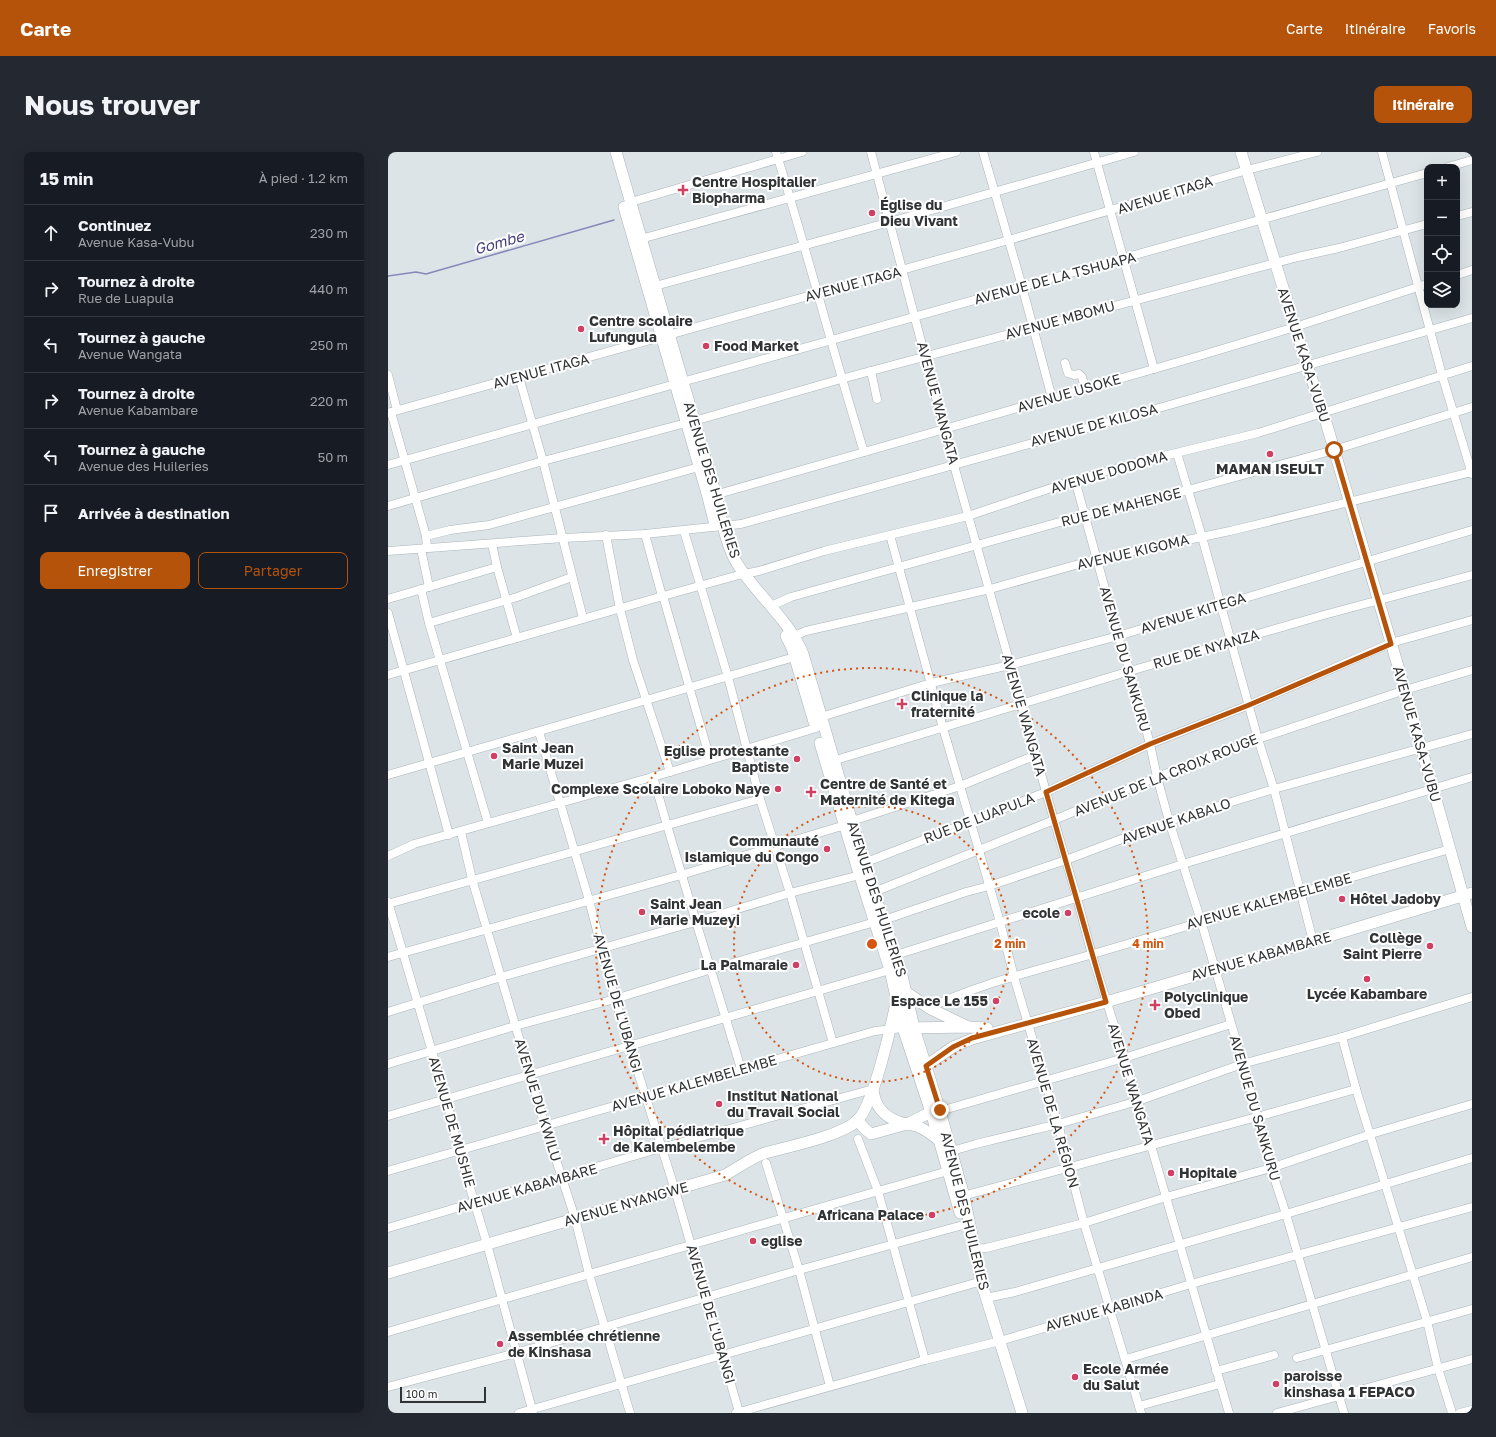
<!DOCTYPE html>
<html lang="fr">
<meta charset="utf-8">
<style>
:root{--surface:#171b24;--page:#242831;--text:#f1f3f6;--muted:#9ea1a6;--line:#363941;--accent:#b45309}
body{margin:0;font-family:"Golos Text",sans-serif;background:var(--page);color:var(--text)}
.controls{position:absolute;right:12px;top:12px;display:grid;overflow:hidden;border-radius:8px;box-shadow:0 4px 16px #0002}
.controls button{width:36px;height:36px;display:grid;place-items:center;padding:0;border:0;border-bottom:1px solid var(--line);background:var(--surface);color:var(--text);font:20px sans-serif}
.scale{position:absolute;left:12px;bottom:10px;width:86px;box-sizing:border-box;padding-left:4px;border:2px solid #313435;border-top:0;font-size:11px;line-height:14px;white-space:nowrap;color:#313435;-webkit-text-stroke:3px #fff;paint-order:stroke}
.stop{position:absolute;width:12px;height:12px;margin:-9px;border:3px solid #b45309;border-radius:50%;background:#fff}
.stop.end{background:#b45309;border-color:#fff;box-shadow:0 1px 4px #0008}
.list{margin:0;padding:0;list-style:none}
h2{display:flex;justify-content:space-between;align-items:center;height:52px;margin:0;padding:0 16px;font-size:17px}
h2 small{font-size:13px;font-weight:400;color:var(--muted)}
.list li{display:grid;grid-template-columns:26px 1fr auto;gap:12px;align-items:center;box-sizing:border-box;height:56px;padding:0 16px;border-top:1px solid var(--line)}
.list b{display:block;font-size:15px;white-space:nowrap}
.list p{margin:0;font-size:13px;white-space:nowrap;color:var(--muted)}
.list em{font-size:13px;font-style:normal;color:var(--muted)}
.actions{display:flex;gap:8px;padding:12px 16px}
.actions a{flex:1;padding:9px 0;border:1px solid var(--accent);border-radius:8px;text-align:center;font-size:14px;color:var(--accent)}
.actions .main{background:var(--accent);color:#fff}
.icon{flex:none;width:22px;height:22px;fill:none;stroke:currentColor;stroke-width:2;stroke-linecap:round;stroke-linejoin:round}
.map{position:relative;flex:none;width:1084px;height:1261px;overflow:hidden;border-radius:8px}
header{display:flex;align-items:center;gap:24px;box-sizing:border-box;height:56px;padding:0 20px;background:var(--accent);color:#fff}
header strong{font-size:19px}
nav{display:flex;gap:22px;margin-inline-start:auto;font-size:14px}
.intro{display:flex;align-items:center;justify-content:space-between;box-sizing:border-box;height:96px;padding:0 24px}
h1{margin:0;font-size:28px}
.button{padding:10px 18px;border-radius:8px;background:var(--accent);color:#fff;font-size:14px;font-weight:700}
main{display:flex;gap:24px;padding:0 24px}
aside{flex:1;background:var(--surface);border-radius:8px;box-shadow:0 4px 16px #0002}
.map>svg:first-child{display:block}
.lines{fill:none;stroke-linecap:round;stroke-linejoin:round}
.stream{stroke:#8987b9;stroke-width:1.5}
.minor-casing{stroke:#acb4b8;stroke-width:9}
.major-casing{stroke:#acb4b8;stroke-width:12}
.minor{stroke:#fff;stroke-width:8}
.major{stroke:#fff;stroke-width:11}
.route{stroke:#b45309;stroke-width:5}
.ring{fill:none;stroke:#d65510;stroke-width:2;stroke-dasharray:2 4}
.poi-dot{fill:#cf4064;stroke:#fff;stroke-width:1.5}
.labels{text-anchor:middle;stroke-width:4;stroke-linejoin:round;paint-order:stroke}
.poi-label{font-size:14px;font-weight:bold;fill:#313435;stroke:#fff;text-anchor:start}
.street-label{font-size:14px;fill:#313435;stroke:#fff}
.water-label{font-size:15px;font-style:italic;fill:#484081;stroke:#fff}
.centre{fill:#d65510;stroke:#fff;stroke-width:2}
.ring-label{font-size:12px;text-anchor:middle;font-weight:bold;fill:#d65510;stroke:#fff;stroke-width:4;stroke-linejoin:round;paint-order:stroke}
</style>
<header>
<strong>Carte</strong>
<nav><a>Carte</a><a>Itinéraire</a><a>Favoris</a></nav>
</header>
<div class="intro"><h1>Nous trouver</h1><a class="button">Itinéraire</a></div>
<main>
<aside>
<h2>15 min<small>À pied · 1.2 km</small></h2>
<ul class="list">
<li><svg class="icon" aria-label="ahead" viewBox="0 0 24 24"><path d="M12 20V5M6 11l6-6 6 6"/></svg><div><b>Continuez</b><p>Avenue Kasa-Vubu</p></div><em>230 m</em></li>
<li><svg class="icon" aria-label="right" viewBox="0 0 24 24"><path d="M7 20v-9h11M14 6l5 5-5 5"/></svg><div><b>Tournez à droite</b><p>Rue de Luapula</p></div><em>440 m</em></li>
<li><svg class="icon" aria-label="left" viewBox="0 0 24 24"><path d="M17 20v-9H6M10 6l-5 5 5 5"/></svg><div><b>Tournez à gauche</b><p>Avenue Wangata</p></div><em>250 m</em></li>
<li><svg class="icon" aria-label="right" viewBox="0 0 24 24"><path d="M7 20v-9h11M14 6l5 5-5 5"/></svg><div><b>Tournez à droite</b><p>Avenue Kabambare</p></div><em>220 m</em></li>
<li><svg class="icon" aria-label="left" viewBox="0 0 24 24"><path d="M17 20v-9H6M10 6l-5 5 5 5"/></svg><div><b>Tournez à gauche</b><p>Avenue des Huileries</p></div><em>50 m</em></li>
<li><svg class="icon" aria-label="arrive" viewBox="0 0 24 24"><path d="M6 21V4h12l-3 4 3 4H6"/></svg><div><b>Arrivée à destination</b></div></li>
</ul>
<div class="actions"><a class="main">Enregistrer</a><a>Partager</a></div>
</aside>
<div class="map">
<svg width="1084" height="1261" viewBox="0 0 1084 1261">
<rect width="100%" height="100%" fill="#dce4e8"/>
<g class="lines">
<polyline class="stream" points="0,124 28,120 38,122 226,68"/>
<g class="minor-casing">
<g id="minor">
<path d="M 388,0 C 419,99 445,200 476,300"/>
<polyline points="483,0 565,310 666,668 689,746 704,803 750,949 841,1261"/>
<polyline points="595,0 634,134 664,246"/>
<polyline points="706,0 766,217"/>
<polyline points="994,0 1054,223 1084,322"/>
<polyline points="1060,15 1084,8"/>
<polyline points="243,50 414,0"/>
<polyline points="1069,64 1084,60"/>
<polyline points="249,88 568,0"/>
<polyline points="1069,123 1084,118"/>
<polyline points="267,134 502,70 746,0"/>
<polyline points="677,211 680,221 686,223 691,222 694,225 697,236"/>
<polyline points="483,219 489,247"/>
<polyline points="0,223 9,258"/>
<polyline points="131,225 155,309 195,466"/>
<polyline points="294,230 1039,21"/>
<polyline points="3,260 38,384 39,396"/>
<polyline points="0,261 621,88 859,18 929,0"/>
<polyline points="306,269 453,227 910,105 951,96 1039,72"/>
<polyline points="789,301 814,385 870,587 886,637 925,789"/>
<polyline points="0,313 287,232"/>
<polyline points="687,328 730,484 742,519 762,592 769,625 781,669 813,769 856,915 883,1016 898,1062 956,1261"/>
<polyline points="323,344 811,204 907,175 1039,132"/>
<polyline points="0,354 155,309 298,271"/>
<polyline points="296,379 340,525 372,647 402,741 445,891"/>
<polyline points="257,382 274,444"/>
<polyline points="218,383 232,457 245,508 282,620"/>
<polyline points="502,383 555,576 612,770 626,825 670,972 696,1071 753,1261"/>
<polyline points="38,384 62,378 101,373 311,315"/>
<polyline points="104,392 109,415 129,486"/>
<polyline points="33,397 41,435"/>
<polyline points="0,399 175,386 257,382 353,372 778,254 1084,166"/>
<polyline points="356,422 371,419 436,399 580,364 687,328 751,310 870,281 1084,214"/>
<polyline points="33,437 41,471 100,671"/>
<polyline points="275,444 322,607"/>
<polyline points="0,447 109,415"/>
<polyline points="383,454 403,445 697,363 800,338 946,298 1084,255"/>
<polyline points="0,461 61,683"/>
<polyline points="41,471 129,445 184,425"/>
<polyline points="406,484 418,479 602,437 709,407 842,379 1084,320"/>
<polyline points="0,523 275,444 351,423"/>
<polyline points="433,565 543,531 622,513 730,484 1084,378"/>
<polyline points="151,580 201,748 227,847 287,1038 351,1260"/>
<polyline points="441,610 742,519 932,464 1084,423"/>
<polyline points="0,623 410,504"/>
<path d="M 265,624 C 292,722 324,819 353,917"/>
<polyline points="464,669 572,634 648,603"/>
<polyline points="73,680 84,727 157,974 187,1066 201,1122 242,1261"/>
<polyline points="0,704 26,692 282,620 428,576"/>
<polyline points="476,711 658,640 762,592 861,553 1003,491 1084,468"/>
<polyline points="481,742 666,668 769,625 870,587 1017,538 1084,518"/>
<polyline points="0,750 58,947 71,999 99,1092 145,1261"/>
<polyline points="0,752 372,647"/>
<polyline points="496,768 578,740 601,734 678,708 781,669 886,637 1084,582"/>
<polyline points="508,803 795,712 1084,625"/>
<polyline points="0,805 293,723 457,673"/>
<path d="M 541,856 C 592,831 651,818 705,802 C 824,767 942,731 1062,697"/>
<polyline points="0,860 113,825 307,770 402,741 472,723"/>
<polyline points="954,885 968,937 1039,1169 1050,1216 1064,1261"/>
<polyline points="0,912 127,874 227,847 324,817 487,770"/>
<polyline points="552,959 736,906 843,872"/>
<polyline points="0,964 502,818"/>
<polyline points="470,987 490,1039 537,1208"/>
<polyline points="564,999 588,992 670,972 750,949 854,912 954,885 1084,845"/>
<polyline points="378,1011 411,1118 442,1234"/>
<polyline points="0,1019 487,879 515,876"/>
<polyline points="571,1045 869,965 968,937"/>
<polyline points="0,1076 273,996 485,937"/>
<polyline points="586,1097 598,1096 696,1071 778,1045 883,1016 983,982 1084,952"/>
<polyline points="598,1146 627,1140 898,1062 1084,1006"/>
<polyline points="0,1180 560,1019"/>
<polyline points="909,1206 1084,1157"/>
<polyline points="738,1207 1084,1105"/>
<polyline points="828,1219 886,1203"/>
<polyline points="0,1235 128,1201 411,1118 575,1073"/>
<polyline points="751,1254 832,1232"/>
<polyline points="131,1261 587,1131"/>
<polyline points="348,1261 537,1208 612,1189 803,1132 1084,1055"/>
<polyline points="889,1261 1084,1207"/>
<polyline points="1072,1261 1084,1258"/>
</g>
</g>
<g class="major-casing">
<g id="major">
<path d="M 228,0 L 328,343 C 333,364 338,395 350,413 C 370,444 401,468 415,502 L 479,721 L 512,815 L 526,876 L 552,959 L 576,1044 L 593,1129 L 634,1261"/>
<polyline points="853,0 919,213 935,260 1017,538 1084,775"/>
<polyline points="236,55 320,345 327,373"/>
<polyline points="398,484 404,496 426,570"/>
<polyline points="432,591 469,715 502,818 515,876 543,960 572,1061"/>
<polyline points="518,840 541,856 578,874"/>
<polyline points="520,876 581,875 599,876"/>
<polyline points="533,917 565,895 584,887 718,850 925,789 1084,741"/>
<path d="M 485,938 C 487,954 495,964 511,970 C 517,972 523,972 529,974 C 538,978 545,983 552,989"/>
<polyline points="469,968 477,977 483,982 519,972 543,960 550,959"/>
<path d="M 0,1121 L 337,1023 C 350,1016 363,1006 377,1001 C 402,994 450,985 469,969 C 485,954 503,875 508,851"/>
</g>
</g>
<use href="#minor" class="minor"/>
<use href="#major" class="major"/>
</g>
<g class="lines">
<polyline class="route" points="552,958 538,914 565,895 584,886 718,850 658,640 762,592 861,553 1003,492 946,298"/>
</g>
<g class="ring">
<circle cx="484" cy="792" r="138"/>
<circle cx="484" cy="792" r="276"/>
</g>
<g class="poi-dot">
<path d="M293 32h4v4h4v4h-4v4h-4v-4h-4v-4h4z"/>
<circle cx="484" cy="61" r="4"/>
<circle cx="193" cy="177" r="4"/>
<circle cx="318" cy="194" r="4"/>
<circle cx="882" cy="302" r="4"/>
<path d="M512 546h4v4h4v4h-4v4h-4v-4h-4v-4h4z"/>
<circle cx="106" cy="604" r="4"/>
<circle cx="409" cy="607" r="4"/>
<circle cx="390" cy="637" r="4"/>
<path d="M421 634h4v4h4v4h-4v4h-4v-4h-4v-4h4z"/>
<circle cx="439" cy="697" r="4"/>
<circle cx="954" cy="747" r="4"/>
<circle cx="254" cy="760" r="4"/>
<circle cx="680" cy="761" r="4"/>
<circle cx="1042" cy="794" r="4"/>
<circle cx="408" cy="813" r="4"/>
<circle cx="979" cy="827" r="4"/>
<circle cx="608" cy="849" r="4"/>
<path d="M765 847h4v4h4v4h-4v4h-4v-4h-4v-4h4z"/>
<circle cx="331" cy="952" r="4"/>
<path d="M214 981h4v4h4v4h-4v4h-4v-4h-4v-4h4z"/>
<circle cx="783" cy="1021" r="4"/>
<circle cx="544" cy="1063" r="4"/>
<circle cx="365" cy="1089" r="4"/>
<circle cx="112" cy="1192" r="4"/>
<circle cx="687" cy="1225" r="4"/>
<circle cx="888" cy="1232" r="4"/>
</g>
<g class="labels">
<g class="poi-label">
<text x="304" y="35">Centre Hospitalier<tspan x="304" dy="16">Biopharma</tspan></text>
<text x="492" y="58">Église du<tspan x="492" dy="16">Dieu Vivant</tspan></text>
<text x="201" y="174">Centre scolaire<tspan x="201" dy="16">Lufungula</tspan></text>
<text x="326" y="199">Food Market</text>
<text x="882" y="322" text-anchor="middle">MAMAN ISEULT</text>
<text x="523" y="549">Clinique la<tspan x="523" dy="16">fraternité</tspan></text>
<text x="114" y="601">Saint Jean<tspan x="114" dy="16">Marie Muzei</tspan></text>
<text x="401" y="604" text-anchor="end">Eglise protestante<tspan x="401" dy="16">Baptiste</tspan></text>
<text x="432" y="637">Centre de Santé et<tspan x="432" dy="16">Maternité de Kitega</tspan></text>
<text x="382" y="642" text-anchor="end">Complexe Scolaire Loboko Naye</text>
<text x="431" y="694" text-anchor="end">Communauté<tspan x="431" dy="16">Islamique du Congo</tspan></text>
<text x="962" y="752">Hôtel Jadoby</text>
<text x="262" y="757">Saint Jean<tspan x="262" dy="16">Marie Muzeyi</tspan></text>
<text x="672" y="766" text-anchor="end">ecole</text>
<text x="1034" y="791" text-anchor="end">Collège<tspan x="1034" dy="16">Saint Pierre</tspan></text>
<text x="400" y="818" text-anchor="end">La Palmaraie</text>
<text x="979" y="847" text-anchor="middle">Lycée Kabambare</text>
<text x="776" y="850">Polyclinique<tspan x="776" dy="16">Obed</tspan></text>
<text x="600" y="854" text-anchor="end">Espace Le 155</text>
<text x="339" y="949">Institut National<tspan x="339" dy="16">du Travail Social</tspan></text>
<text x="225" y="984">Hôpital pédiatrique<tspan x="225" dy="16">de Kalembelembe</tspan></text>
<text x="791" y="1026">Hopitale</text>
<text x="536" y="1068" text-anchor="end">Africana Palace</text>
<text x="373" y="1094">eglise</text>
<text x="120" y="1189">Assemblée chrétienne<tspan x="120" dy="16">de Kinshasa</tspan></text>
<text x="695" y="1222">Ecole Armée<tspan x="695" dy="16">du Salut</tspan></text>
<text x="896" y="1229">paroisse<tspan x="896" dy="16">kinshasa 1 FEPACO</tspan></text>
</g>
<g class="street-label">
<text transform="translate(777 43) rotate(-17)" y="5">AVENUE ITAGA</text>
<text transform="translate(667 126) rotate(-15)" y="5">AVENUE DE LA TSHUAPA</text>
<text transform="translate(465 132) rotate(-15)" y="5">AVENUE ITAGA</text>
<text transform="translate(672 168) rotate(-15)" y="5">AVENUE MBOMU</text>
<text transform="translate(916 203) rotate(72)" y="5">AVENUE KASA-VUBU</text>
<text transform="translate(153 219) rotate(-15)" y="5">AVENUE ITAGA</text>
<text transform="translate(681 241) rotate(-16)" y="5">AVENUE USOKE</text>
<text transform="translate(550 251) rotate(75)" y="5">AVENUE WANGATA</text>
<text transform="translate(706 273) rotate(-15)" y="5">AVENUE DE KILOSA</text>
<text transform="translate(721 320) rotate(-16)" y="5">AVENUE DODOMA</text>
<text transform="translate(324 328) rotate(73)" y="5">AVENUE DES HUILERIES</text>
<text transform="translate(733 355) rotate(-14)" y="5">RUE DE MAHENGE</text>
<text transform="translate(745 400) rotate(-13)" y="5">AVENUE KIGOMA</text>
<text transform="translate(805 461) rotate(-17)" y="5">AVENUE KITEGA</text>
<text transform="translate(818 497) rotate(-16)" y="5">RUE DE NYANZA</text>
<text transform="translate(737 507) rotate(74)" y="5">AVENUE DU SANKURU</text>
<text transform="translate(636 563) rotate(74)" y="5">AVENUE WANGATA</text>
<text transform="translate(1029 582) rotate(74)" y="5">AVENUE KASA-VUBU</text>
<text transform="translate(778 623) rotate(-22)" y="5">AVENUE DE LA CROIX ROUGE</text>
<text transform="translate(591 666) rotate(-21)" y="5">RUE DE LUAPULA</text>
<text transform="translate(788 669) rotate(-19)" y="5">AVENUE KABALO</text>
<text transform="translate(489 747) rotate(72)" y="5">AVENUE DES HUILERIES</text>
<text transform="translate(881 749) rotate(-16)" y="5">AVENUE KALEMBELEMBE</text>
<text transform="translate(873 804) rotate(-16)" y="5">AVENUE KABAMBARE</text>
<text transform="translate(230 851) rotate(74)" y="5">AVENUE DE L'UBANGI</text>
<text transform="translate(306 931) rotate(-16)" y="5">AVENUE KALEMBELEMBE</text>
<text transform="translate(743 932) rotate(73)" y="5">AVENUE WANGATA</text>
<text transform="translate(150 948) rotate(73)" y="5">AVENUE DU KWILU</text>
<text transform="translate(867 956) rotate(74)" y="5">AVENUE DU SANKURU</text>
<text transform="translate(665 961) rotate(74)" y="5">AVENUE DE LA RÉGION</text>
<text transform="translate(64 970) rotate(74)" y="5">AVENUE DE MUSHIE</text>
<text transform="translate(139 1036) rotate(-16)" y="5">AVENUE KABAMBARE</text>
<text transform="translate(238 1052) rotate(-16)" y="5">AVENUE NYANGWE</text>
<text transform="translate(577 1059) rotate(76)" y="5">AVENUE DES HUILERIES</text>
<text transform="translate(716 1158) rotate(-16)" y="5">AVENUE KABINDA</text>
<text transform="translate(323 1162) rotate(74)" y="5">AVENUE DE L'UBANGI</text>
</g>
<g class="water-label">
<text transform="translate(111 91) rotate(-16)" y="5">Gombe</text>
</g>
</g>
<circle cx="484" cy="792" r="6" class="centre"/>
<g class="ring-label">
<text x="622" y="796">2 min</text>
<text x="760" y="796">4 min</text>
</g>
</svg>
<div class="controls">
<button>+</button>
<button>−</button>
<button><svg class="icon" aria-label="locate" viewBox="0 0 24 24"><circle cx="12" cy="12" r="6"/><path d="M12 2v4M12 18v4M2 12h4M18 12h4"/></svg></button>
<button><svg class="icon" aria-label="layers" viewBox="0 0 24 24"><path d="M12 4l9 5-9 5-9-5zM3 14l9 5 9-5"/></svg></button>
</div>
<div class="scale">100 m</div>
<div class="stop" style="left:946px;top:298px"></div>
<div class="stop end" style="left:552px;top:958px"></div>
</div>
</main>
